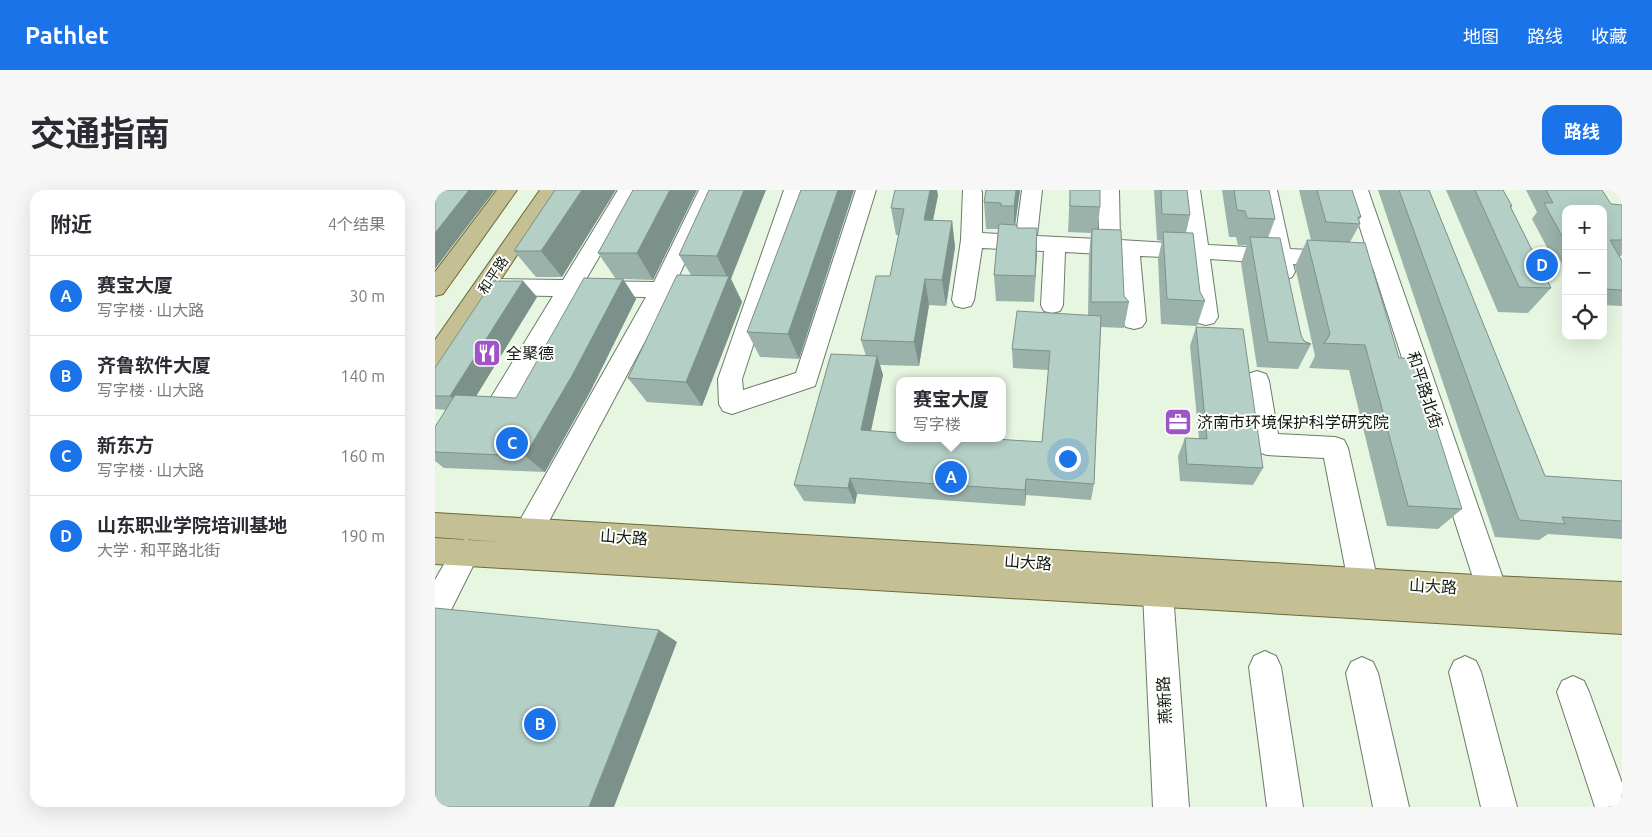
<!DOCTYPE html>
<html lang="zh">
<meta charset="utf-8">
<style>
:root{--surface:#fff;--page:#f7f7f7;--text:#2b2b33;--muted:#7c7c81;--line:#e1e1e2;--accent:#1a73e8}
body{margin:0;font-family:Ubuntu,"Noto Sans SC",sans-serif;background:var(--page);color:var(--text)}
.controls{position:absolute;right:15px;top:15px;display:grid;overflow:hidden;border-radius:10px;box-shadow:0 5px 20px #0002}
.controls button{width:45px;height:45px;display:grid;place-items:center;padding:0;border:0;border-bottom:1px solid var(--line);background:var(--surface);color:var(--text);font:25px sans-serif}
.you{position:absolute;left:632px;top:268px;width:18px;height:18px;margin:-12px;border:4px solid #fff;border-radius:50%;background:#1a73e8;box-shadow:0 0 0 8px #1a73e833}
.badge{display:grid;place-items:center;width:32px;height:32px;border-radius:50%;background:var(--accent);color:#fff;font-size:16px;font-weight:700}
.pin{position:absolute;translate:-50% -50%;border:2px solid #fff;box-shadow:0 1px 5px #0006}
.popup{position:absolute;left:461px;top:187px;width:110px;height:65px;box-sizing:border-box;display:grid;place-content:center;border-radius:10px;background:var(--surface);filter:drop-shadow(0 1px 4px #0005);font-size:16px;white-space:nowrap;color:var(--muted)}
.popup b{font-size:19px;color:var(--text)}
.popup::after{content:'';position:absolute;left:50%;top:100%;margin-left:-10px;border:10px solid transparent;border-top-color:var(--surface)}
.list{margin:0;padding:0;list-style:none}
h2{display:flex;justify-content:space-between;align-items:center;height:65px;margin:0;padding:0 20px;font-size:21px}
h2 small{font-size:16px;font-weight:400;color:var(--muted)}
.list li{display:grid;grid-template-columns:32px 1fr auto;gap:15px;align-items:center;box-sizing:border-box;height:80px;padding:0 20px;border-top:1px solid var(--line)}
.list b{display:block;font-size:19px;white-space:nowrap}
.list p{margin:0;font-size:16px;white-space:nowrap;color:var(--muted)}
.list em{font-size:16px;font-style:normal;color:var(--muted)}
.icon{flex:none;width:28px;height:28px;fill:none;stroke:currentColor;stroke-width:2;stroke-linecap:round;stroke-linejoin:round}
.map{position:relative;flex:none;width:1187px;height:617px;overflow:hidden;border-radius:15px}
header{display:flex;align-items:center;gap:30px;box-sizing:border-box;height:70px;padding:0 25px;background:var(--accent);color:#fff}
header strong{font-size:24px}
nav{display:flex;gap:28px;margin-inline-start:auto;font-size:18px}
.intro{display:flex;align-items:center;justify-content:space-between;box-sizing:border-box;height:120px;padding:0 30px}
h1{margin:0;font-size:35px}
.button{padding:12px 22px;border-radius:15px;background:var(--accent);color:#fff;font-size:18px;font-weight:700}
main{display:flex;gap:30px;padding:0 30px}
aside{flex:1;background:var(--surface);border-radius:15px;box-shadow:0 5px 20px #0002}
.map>svg:first-child{display:block}
.lines{fill:none;stroke-linecap:round;stroke-linejoin:round}
.minor-casing{stroke:#6c7b68;stroke-width:2}
.major-casing{stroke:#6c6a37;stroke-width:2}
.minor{fill:#fff;fill-rule:evenodd}
.major{fill:#c4c093;fill-rule:evenodd}
.wall{fill:#9ab2aa}
.shaded-wall{fill:#7d918b}
.building{fill:#b3cfc6;stroke:#7d918b}
.labels{text-anchor:middle;stroke-width:4;stroke-linejoin:round;paint-order:stroke}
.far-street-label{font-size:14px;fill:#141912;stroke:#fcfffb}
.poi-label{font-size:16px;fill:#141912;stroke:#fcfffb;text-anchor:start}
.street-label{font-size:16px;fill:#141912;stroke:#fcfffb}
</style>
<header>
<strong>Pathlet</strong>
<nav><a>地图</a><a>路线</a><a>收藏</a></nav>
</header>
<div class="intro"><h1>交通指南</h1><a class="button">路线</a></div>
<main>
<aside>
<h2>附近<small>4个结果</small></h2>
<ul class="list">
<li><span class="badge">A</span><div><b>赛宝大厦</b><p>写字楼 · 山大路</p></div><em>30 m</em></li>
<li><span class="badge">B</span><div><b>齐鲁软件大厦</b><p>写字楼 · 山大路</p></div><em>140 m</em></li>
<li><span class="badge">C</span><div><b>新东方</b><p>写字楼 · 山大路</p></div><em>160 m</em></li>
<li><span class="badge">D</span><div><b>山东职业学院培训基地</b><p>大学 · 和平路北街</p></div><em>190 m</em></li>
</ul>
</aside>
<div class="map">
<svg width="1187" height="617" viewBox="0 0 1187 617">
<rect width="100%" height="100%" fill="#e6f6e1"/>
<g class="lines">
<g class="minor-casing">
<g id="minor">
<polygon points="183,0 203,0 150,91 219,92 264,0 284,0 241,92 251,94 254,100 251,106 233,108 104,350 94,354 84,350 80,341 84,332 211,107 141,106 77,216 68,219 59,216 55,209 118,106 56,105 48,103 45,97 48,91 56,89 128,90"/>
<polygon points="349,0 369,0 307,189 308,200 361,183 421,0 441,0 380,196 297,224 288,221 284,214 283,189"/>
<polygon points="528,0 546,0 547,2 547,43 581,45 587,0 607,0 602,46 664,49 664,0 684,0 685,50 751,54 745,0 765,0 773,55 833,58 822,0 842,0 855,59 933,63 913,0 933,0 1072,400 1068,410 1057,414 1046,410 1042,400 938,78 858,74 860,82 857,87 849,90 841,87 836,73 775,69 783,127 779,133 771,135 763,133 759,127 753,68 705,66 711,131 707,137 699,139 691,137 687,131 684,65 630,62 628,115 625,121 617,123 609,121 606,115 609,61 547,58 539,110 536,116 528,118 520,116 517,110 526,50"/>
<polygon points="822,181 831,184 834,191 843,244 900,247 909,250 913,258 943,392 938,402 928,406 918,402 913,392 889,268 832,265 823,262 819,254 810,191 813,184"/>
<polygon points="31,349 41,353 45,362 11,430 0,434 0,390 21,353"/>
<polygon points="723,389 734,393 738,403 754,617 718,617 708,403 712,393"/>
<polygon points="830,461 841,466 846,477 868,617 832,617 814,477 819,466"/>
<polygon points="1030,466 1041,471 1046,482 1082,617 1046,617 1014,482 1019,471"/>
<polygon points="927,467 938,472 943,483 974,617 938,617 911,483 916,472"/>
<polygon points="1138,486 1149,491 1154,502 1187,593 1187,617 1160,617 1122,502 1127,491"/>
</g>
</g>
<g class="major-casing">
<g id="major">
<polygon points="62,0 82,0 8,104 0,106 0,82"/>
<polygon points="105,0 125,0 9,175 0,178 0,150"/>
<polygon points="0,323 1057,386 1187,392 1187,444 0,374 0,348 67,352 0,347"/>
</g>
</g>
<use href="#minor" class="minor"/>
<use href="#major" class="major"/>
</g>
<g class="wall">
<polygon points="120,0 127,87 101,87 79,61"/>
<polygon points="198,0 262,0 218,90 188,89 201,109 155,202 110,282 9,278 0,271 0,237 11,220 0,219 0,178 88,91 102,107 41,206 81,208 181,89 163,63"/>
<polygon points="274,0 296,89 307,112 267,216 212,212 193,188 256,85 244,65"/>
<polygon points="366,0 419,0 364,169 325,167 312,142"/>
<polygon points="585,0 580,35 583,38 602,38 599,112 561,111 559,85 563,39 551,39 549,12"/>
<polygon points="635,0 665,0 665,17 663,39 689,106 694,112 689,138 666,137 659,294 656,310 591,305 590,316 422,304 420,314 369,311 359,295 431,166 426,150 455,86 464,45 461,45 456,18 503,5 498,30 517,31 520,57 511,116 494,115 484,176 445,175 448,185 436,241 607,252 614,180 578,178 577,159 653,125 654,65 656,43 633,42"/>
<polygon points="719,0 752,0 755,25 751,43 765,102 770,111 762,136 726,134 723,69 727,51 722,50"/>
<polygon points="787,0 834,0 840,29 833,48 866,145 869,151 876,154 863,179 822,177 806,73 812,55 803,55 801,47 794,47"/>
<polygon points="864,0 917,0 926,27 924,30 925,34 915,52 1027,319 1003,339 952,336 914,180 874,178 880,166 860,76 872,50 876,50"/>
<polygon points="943,0 994,0 1110,286 1187,291 1187,349 1113,344 1104,350 1060,347"/>
<polygon points="1011,0 1068,0 1077,16 1076,18 1116,98 1093,123 1063,122"/>
<polygon points="1091,0 1167,0 1176,14 1187,15 1187,64 1186,66 1184,66 1187,71 1187,116 1168,115 1168,19 1131,19 1131,82 1122,64 1115,63 1097,29 1102,22"/>
<polygon points="761,137 828,278 818,295 745,291 743,266 750,248 764,249 755,156"/>
</g>
<g class="shaded-wall">
<polygon points="34,0 60,0 0,79 0,43"/>
<polygon points="147,0 181,0 127,87 106,61"/>
<polygon points="235,0 262,0 218,90 202,63"/>
<polygon points="309,0 331,0 296,89 307,112 267,216 251,192 293,89 282,66"/>
<polygon points="403,0 419,0 364,169 353,144"/>
<polygon points="495,0 502,0 503,5 493,56 489,30"/>
<polygon points="581,0 585,0 579,43 579,16"/>
<polygon points="517,31 520,57 511,116 507,90"/>
<polygon points="602,38 602,65 599,112 600,86"/>
<polygon points="188,89 201,109 155,202 110,282 90,266"/>
<polygon points="490,89 494,115 484,176 479,152"/>
<polygon points="88,91 102,107 32,221 15,206"/>
<polygon points="442,166 448,185 432,258 426,240"/>
<polygon points="415,288 422,304 420,314 413,298"/>
<polygon points="591,289 591,305 590,316 590,300"/>
<polygon points="224,440 242,452 179,617 154,617"/>
</g>
<g class="building">
<polygon points="3,0 34,0 0,43 0,4"/>
<polygon points="120,0 147,0 106,61 79,61"/>
<polygon points="198,0 235,0 202,63 163,63"/>
<polygon points="274,0 309,0 282,66 244,65"/>
<polygon points="366,0 403,0 353,144 312,142"/>
<polygon points="460,0 495,0 489,30 517,31 507,90 490,89 479,152 426,150 441,86 455,86 469,19 456,18"/>
<polygon points="551,0 581,0 579,16 566,16 566,13 549,12"/>
<polygon points="635,0 665,0 665,17 635,16"/>
<polygon points="726,0 752,0 755,25 727,24"/>
<polygon points="799,0 834,0 840,29 812,28 810,21 802,20"/>
<polygon points="882,0 917,0 926,27 923,27 925,34 891,32"/>
<polygon points="964,0 994,0 1110,286 1187,291 1187,331 1127,327 1130,334 1084,330"/>
<polygon points="1040,0 1068,0 1077,16 1075,16 1116,98 1084,97"/>
<polygon points="1111,0 1167,0 1176,14 1187,15 1187,50 1175,50 1187,71 1187,100 1168,99 1168,19 1131,19 1131,48 1128,48 1109,13 1118,13"/>
<polygon points="564,34 582,35 582,38 602,38 600,86 559,85"/>
<polygon points="657,39 686,40 689,106 694,112 656,112"/>
<polygon points="728,42 758,43 765,102 770,111 732,109"/>
<polygon points="815,47 845,48 866,145 869,151 876,154 833,152"/>
<polygon points="872,50 930,53 964,168 979,168 1027,319 973,316 930,155 888,153 891,151 895,144"/>
<polygon points="242,85 294,86 251,192 193,188"/>
<polygon points="149,88 188,89 138,184 90,266 0,262 0,237 20,205 81,208"/>
<polygon points="58,91 88,91 15,206 0,206 0,178"/>
<polygon points="582,121 666,126 659,294 591,289 590,300 415,288 413,298 359,295 396,164 442,166 426,240 465,243 465,248 544,248 607,252 615,161 577,159"/>
<polygon points="761,137 808,139 828,278 752,274 750,248 772,249"/>
<polygon points="0,418 224,440 154,617 0,617"/>
</g>
<defs>
<g id="restaurant-square" transform="scale(1.4375)"><rect x="-9" y="-9" width="18" height="18" rx="4" fill="#a055c7" stroke="#fcfffb"/><path d="M-5-6h1v4h1v-4h1v4h1v-4h1v5L-1.5 .5V6h-2V.5L-5-1ZM5-6V6H3V1.5H1.5Q1.5-4 5-6Z" fill="#fff"/></g>
<g id="office-square" transform="scale(1.4375)"><rect x="-9" y="-9" width="18" height="18" rx="4" fill="#a055c7" stroke="#fcfffb"/><path d="M-6-3h4V-5.5h4V-3h4V5H-6ZM-1-4.5V-3h2v-1.5ZM-6 0V1H6V0Z" fill="#fff"/></g>
</defs>
<g fill-rule="evenodd">
<use href="#restaurant-square" x="52" y="163"/>
<use href="#office-square" x="743" y="232"/>
</g>
<g class="labels">
<g class="far-street-label">
<text transform="translate(58 85) rotate(-56)" y="5">和平路</text>
</g>
<g class="poi-label">
<text x="71" y="169">全聚德</text>
<text x="762" y="238">济南市环境保护科学研究院</text>
</g>
<g class="street-label">
<text transform="translate(990 200) rotate(72)" y="6">和平路北街</text>
<text transform="translate(189 347) rotate(4)" y="6">山大路</text>
<text transform="translate(593 372) rotate(4)" y="6">山大路</text>
<text transform="translate(998 396) rotate(3)" y="6">山大路</text>
<text transform="translate(729 510) rotate(-93)" y="6">燕新路</text>
</g>
</g>
</svg>
<div class="controls">
<button>+</button>
<button>−</button>
<button><svg class="icon" aria-label="locate" viewBox="0 0 24 24"><circle cx="12" cy="12" r="6"/><path d="M12 2v4M12 18v4M2 12h4M18 12h4"/></svg></button>
</div>
<div class="you"></div>
<div class="pin badge" style="left:516px;top:287px">A</div>
<div class="popup"><b>赛宝大厦</b>写字楼</div>
<div class="pin badge" style="left:105px;top:534px">B</div>
<div class="pin badge" style="left:77px;top:253px">C</div>
<div class="pin badge" style="left:1107px;top:75px">D</div>
</div>
</main>
